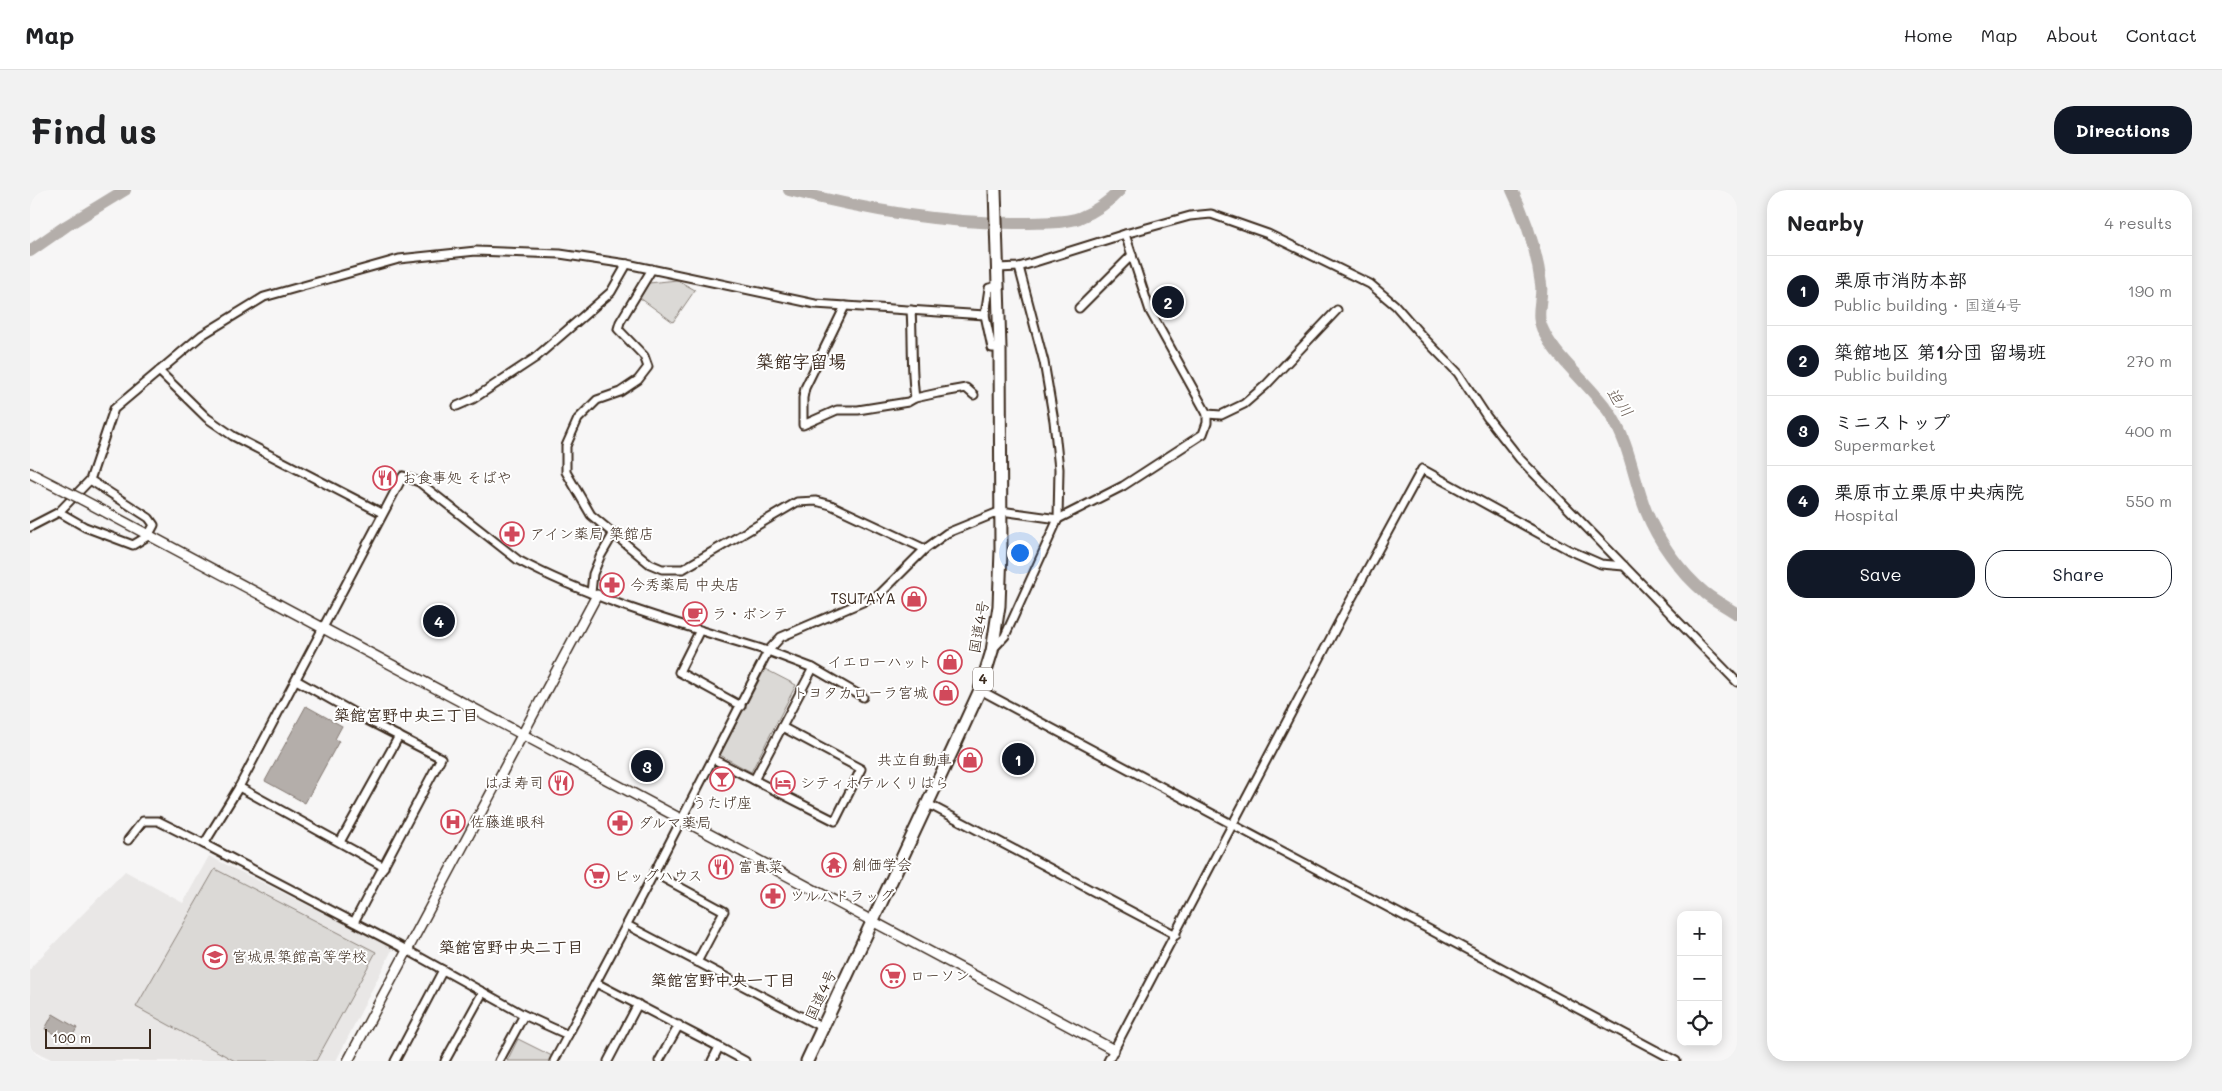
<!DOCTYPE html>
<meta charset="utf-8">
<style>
:root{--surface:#fff;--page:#f2f2f2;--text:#202124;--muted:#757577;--line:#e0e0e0;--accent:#111827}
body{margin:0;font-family:Mali,"Klee One",sans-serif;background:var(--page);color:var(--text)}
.controls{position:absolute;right:15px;bottom:15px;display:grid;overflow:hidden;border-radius:10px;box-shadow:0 2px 12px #0003}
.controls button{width:45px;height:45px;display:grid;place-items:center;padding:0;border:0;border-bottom:1px solid var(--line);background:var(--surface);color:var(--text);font:25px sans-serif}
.scale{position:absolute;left:15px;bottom:12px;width:106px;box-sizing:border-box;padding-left:5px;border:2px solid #3b2a1e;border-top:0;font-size:14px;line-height:18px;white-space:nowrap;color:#3b2a1e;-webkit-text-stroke:4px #fff;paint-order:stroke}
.you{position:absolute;left:989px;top:362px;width:18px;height:18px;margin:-12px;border:4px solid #fff;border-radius:50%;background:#1a73e8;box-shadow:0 0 0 8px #1a73e833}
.badge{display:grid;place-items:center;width:32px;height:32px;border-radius:50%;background:var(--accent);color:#fff;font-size:16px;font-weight:700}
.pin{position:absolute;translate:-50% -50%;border:2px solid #fff;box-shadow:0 1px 5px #0006}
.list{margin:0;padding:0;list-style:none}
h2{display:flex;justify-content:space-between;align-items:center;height:65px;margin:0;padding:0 20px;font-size:21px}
h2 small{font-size:16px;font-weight:400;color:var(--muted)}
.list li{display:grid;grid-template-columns:32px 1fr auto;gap:15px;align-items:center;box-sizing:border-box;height:70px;padding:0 20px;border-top:1px solid var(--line)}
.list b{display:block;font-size:19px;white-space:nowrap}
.list p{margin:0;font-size:16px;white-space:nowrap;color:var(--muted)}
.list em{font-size:16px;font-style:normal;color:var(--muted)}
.actions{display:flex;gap:10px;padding:15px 20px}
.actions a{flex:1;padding:11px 0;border:1px solid var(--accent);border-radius:20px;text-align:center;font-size:18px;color:var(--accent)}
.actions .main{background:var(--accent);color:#fff}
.icon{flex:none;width:28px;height:28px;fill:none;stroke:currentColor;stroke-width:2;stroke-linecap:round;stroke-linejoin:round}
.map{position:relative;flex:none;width:1707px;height:871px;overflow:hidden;border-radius:20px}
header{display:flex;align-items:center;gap:30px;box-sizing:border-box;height:70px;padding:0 25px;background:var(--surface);border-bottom:1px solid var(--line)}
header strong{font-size:24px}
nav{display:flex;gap:28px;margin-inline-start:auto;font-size:18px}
.intro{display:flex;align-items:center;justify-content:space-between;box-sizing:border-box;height:120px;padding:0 30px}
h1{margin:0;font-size:35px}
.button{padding:12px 22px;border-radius:20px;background:var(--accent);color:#fff;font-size:18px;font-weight:700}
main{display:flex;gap:30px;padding:0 30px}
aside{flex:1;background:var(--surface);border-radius:20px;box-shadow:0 2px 12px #0003}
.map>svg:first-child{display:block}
.built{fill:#e9e7e6}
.green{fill:#dbd9d6;stroke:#8b827a}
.water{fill:#b4aeaa;stroke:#847972}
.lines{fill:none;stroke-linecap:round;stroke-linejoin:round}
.river{stroke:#b4aeaa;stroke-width:12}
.minor-casing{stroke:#3b2a1e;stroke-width:11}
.tertiary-casing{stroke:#3b2a1e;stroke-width:12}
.trunk-casing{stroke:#3b2a1e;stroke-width:15}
.minor{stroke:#fff;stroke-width:7}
.tertiary{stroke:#fff;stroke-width:9}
.trunk{stroke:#fff;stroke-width:11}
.tertiary-bridge-casing{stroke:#3b2a1e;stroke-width:12;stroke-linecap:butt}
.tertiary-bridge{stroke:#fff;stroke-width:9}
.labels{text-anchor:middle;stroke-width:4;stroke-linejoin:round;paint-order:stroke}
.shield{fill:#fff;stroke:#766a62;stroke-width:1}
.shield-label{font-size:14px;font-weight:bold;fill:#3b2a1e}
.poi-label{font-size:15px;fill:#3b2a1e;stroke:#fff;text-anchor:start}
.street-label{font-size:15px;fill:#3b2a1e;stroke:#fff}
.water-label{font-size:16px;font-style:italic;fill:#65584f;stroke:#fff}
.neighbourhood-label{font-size:16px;font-weight:bold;fill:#3b2a1e;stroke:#fff}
.quarter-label{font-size:18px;font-weight:bold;fill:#3b2a1e;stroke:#fff}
</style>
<header>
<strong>Map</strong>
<nav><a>Home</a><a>Map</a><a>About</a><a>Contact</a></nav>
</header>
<div class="intro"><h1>Find us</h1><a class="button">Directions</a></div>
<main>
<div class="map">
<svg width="1707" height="871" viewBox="0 0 1707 871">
<rect width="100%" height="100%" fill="#f7f6f6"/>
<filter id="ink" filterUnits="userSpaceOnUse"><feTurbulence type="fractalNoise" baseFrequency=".02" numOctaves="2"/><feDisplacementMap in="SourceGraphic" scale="10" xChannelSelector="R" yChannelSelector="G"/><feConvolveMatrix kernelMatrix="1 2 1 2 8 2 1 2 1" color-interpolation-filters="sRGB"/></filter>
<g filter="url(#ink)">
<polygon class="built" points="179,666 363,758 306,871 20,871 21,869 0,859 0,781 2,776 95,681 153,713"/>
<g class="green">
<polygon points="647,90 665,100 643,132 610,108 619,93"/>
<polygon points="735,479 766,495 721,582 690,565"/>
<polygon points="185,679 346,762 286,871 205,871 106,817"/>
<polygon points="488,849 522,866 519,871 477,871"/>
</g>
<g class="water">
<polygon points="276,516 312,536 305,549 309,551 275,613 235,591"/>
<polygon points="23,824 47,838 39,852 15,839"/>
</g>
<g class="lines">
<g class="river">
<path d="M 759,0 C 835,20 914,34 992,33 C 1011,32 1031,34 1049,28 C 1064,22 1079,12 1090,0"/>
<path d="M 1482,0 C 1496,29 1507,62 1511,94 C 1513,106 1507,120 1510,132 C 1518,163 1563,196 1581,225 C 1600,255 1603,288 1616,321 C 1628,351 1650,382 1675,403 C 1685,411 1697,417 1707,424"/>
<polyline points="0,61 36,36 95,0"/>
</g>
<g class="minor-casing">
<g id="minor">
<polyline points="968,78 989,77 1095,44 1160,26 1181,24 1238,44 1340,94 1365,115 1392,146 1428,183 1457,227 1490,269 1707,492"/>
<polyline points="622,79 590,132 588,139 614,166 618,177 608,190 590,202 567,210 548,229 536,256 536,282 561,325 620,374 632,379 653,379 767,312 786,311 801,315 895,359"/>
<polyline points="815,116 775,198 773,208 773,235 807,220 828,220 878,212 885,208 908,203 936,198 944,205"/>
<polyline points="1049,118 1102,65"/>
<path d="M 881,120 C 883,149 881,179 885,208"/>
<polyline points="955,125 962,158 970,158"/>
<polyline points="129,181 177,228 203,246 352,323"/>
<polyline points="427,216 443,209 505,168 581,102 597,74"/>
<polyline points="1177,224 1191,225 1214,214 1236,195 1307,120"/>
<polyline points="29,322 55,337 103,355 118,346 124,335 119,328 60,290"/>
<polyline points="0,337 29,322 60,290 84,219 172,145 234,107 369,69 446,61 530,64 597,74 785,114 955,125 959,98 968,96"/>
<polyline points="561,403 563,384 570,367 584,343"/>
<polyline points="670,440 649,482 711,516"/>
<polyline points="963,459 975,446 1028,329 1029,279 1024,231 1014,172 989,77"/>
<polyline points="783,478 833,507"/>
<polyline points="266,490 337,530 411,568 324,732"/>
<polyline points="950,500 1646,871"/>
<path d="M 683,569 L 805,631 L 831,579 L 752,537 L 783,478 L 738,461 L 624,683 L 538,845 L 494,825 L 377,760 L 174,654 L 209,597 L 373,286 L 389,292 L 488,370 C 566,412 654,435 738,461 L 751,447 L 849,405 L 895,359 L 917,343 L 971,321 L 1028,329 L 1093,296 L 1173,244 L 1177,233 L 1177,224 L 1120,121 L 1095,44"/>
<polyline points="724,590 752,537"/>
<polyline points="209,597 354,677"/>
<polyline points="898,614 1146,745"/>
<polyline points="98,650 113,631 128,631 174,654"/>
<polyline points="310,652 369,546"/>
<polyline points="624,683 694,721 667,772"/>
<polyline points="597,735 793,838"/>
<polyline points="566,793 689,857 682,871"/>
<polyline points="689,857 715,871"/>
<polyline points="365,871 413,780"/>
<polyline points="415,871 453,802"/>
<polyline points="469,871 494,825"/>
<polyline points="524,871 538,845"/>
<polyline points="578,871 608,814"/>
<polyline points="629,871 649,835"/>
<polyline points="1078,871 1318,415 1392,279 1539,360 1571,374 1594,376"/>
</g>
</g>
<g class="tertiary-casing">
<g id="tertiary">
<polyline points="0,283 37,302"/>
<polyline points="51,309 1084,860"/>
<polyline points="318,871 567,405"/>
</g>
</g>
<g class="trunk-casing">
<polyline id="trunk" points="777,871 923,559 950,500 962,461 969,416 971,360 970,158 965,0"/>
</g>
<use href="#minor" class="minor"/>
<use href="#tertiary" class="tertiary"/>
<use href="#trunk" class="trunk"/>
<g class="tertiary-bridge-casing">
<polyline id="tertiary-bridge" points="37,302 51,309"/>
</g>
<use href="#tertiary-bridge" class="tertiary-bridge"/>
</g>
</g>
<defs>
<g id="restaurant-ring" transform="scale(1.25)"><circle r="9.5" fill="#fff" stroke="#d1495b" stroke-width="1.5"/><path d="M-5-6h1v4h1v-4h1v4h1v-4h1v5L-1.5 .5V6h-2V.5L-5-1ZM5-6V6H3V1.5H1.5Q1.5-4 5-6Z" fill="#d1495b"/></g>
<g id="pharmacy-ring" transform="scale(1.25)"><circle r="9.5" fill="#fff" stroke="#d1495b" stroke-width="1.5"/><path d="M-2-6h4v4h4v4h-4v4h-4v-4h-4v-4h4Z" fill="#d1495b"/></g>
<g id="shop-ring" transform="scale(1.25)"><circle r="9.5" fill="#fff" stroke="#d1495b" stroke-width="1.5"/><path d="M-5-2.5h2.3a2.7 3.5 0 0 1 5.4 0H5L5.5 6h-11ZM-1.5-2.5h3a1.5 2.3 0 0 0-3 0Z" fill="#d1495b"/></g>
<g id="cafe-ring" transform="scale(1.25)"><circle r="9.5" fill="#fff" stroke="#d1495b" stroke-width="1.5"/><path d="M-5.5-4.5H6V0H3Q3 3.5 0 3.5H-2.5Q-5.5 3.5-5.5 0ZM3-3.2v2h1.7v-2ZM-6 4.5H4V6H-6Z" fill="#d1495b"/></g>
<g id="bar-ring" transform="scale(1.25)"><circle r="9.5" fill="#fff" stroke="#d1495b" stroke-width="1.5"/><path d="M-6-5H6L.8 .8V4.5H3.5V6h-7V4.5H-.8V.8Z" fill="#d1495b"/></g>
<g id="hotel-ring" transform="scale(1.25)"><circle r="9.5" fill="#fff" stroke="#d1495b" stroke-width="1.5"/><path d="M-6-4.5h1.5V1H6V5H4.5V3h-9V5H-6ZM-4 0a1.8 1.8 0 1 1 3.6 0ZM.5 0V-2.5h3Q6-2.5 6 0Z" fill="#d1495b"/></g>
<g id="hospital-ring" transform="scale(1.25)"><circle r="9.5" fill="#fff" stroke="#d1495b" stroke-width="1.5"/><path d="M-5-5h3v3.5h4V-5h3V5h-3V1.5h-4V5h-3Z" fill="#d1495b"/></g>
<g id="temple-ring" transform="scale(1.25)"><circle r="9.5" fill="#fff" stroke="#d1495b" stroke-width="1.5"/><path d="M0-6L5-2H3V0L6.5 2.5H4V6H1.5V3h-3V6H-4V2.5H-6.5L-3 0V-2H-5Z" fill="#d1495b"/></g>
<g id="supermarket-ring" transform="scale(1.25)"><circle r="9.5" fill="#fff" stroke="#d1495b" stroke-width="1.5"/><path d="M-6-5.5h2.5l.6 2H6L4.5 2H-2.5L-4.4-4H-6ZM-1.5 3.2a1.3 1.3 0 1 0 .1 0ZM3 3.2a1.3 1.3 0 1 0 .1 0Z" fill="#d1495b"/></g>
<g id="school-ring" transform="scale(1.25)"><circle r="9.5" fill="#fff" stroke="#d1495b" stroke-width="1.5"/><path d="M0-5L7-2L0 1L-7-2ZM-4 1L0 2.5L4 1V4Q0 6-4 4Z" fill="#d1495b"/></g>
</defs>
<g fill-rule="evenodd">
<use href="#restaurant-ring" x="355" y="288"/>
<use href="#pharmacy-ring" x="482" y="344"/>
<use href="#pharmacy-ring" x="582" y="395"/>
<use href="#shop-ring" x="884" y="409"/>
<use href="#cafe-ring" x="665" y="424"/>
<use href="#shop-ring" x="920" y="472"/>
<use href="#shop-ring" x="916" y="503"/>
<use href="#shop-ring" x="940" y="570"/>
<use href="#bar-ring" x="692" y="589"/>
<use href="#restaurant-ring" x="531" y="593"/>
<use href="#hotel-ring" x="753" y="593"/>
<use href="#hospital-ring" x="423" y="632"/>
<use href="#pharmacy-ring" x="590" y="633"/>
<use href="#temple-ring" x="804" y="675"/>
<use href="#restaurant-ring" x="691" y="677"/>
<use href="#supermarket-ring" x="567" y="686"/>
<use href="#pharmacy-ring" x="743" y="706"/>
<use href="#school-ring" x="185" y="767"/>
<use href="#supermarket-ring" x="863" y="786"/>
</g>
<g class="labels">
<rect class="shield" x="943" y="477.5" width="20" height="23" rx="4"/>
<g class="shield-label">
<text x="953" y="494">4</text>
</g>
<g class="poi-label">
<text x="372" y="293">お食事処 そばや</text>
<text x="500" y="349">アイン薬局 築館店</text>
<text x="600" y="400">今秀薬局 中央店</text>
<text x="866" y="414" text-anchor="end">TSUTAYA</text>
<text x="682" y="429">ラ・ボンテ</text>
<text x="902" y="477" text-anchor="end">イエローハット</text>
<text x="898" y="508" text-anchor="end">トヨタカローラ宮城</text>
<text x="922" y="575" text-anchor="end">共立自動車</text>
<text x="514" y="598" text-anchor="end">はま寿司</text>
<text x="770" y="598">シティホテルくりはら</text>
<text x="692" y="618" text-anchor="middle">うたげ座</text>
<text x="440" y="637">佐藤進眼科</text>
<text x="608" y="638">ダルマ薬局</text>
<text x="822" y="680">創価学会</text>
<text x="708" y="682">富貴菜</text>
<text x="584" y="691">ビッグハウス</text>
<text x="760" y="711">ツルハドラッグ</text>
<text x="202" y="772">宮城県築館高等学校</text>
<text x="880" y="791">ローソン</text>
</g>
<g class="street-label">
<text transform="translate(949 437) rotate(-80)" y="5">国道4号</text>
<text transform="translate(791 805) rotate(-65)" y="5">国道4号</text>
</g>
<g class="water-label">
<text transform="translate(1590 212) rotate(54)" y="6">迫川</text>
</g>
<g class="neighbourhood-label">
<text x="376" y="531">築館宮野中央三丁目</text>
<text x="481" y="763">築館宮野中央二丁目</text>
<text x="693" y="796">築館宮野中央一丁目</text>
</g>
<g class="quarter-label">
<text x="771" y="178">築館字留場</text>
</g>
</g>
</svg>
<div class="controls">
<button>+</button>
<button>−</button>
<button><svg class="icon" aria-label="locate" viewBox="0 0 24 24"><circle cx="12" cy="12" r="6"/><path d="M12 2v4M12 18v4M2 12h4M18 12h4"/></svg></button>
</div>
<div class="scale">100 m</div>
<div class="you"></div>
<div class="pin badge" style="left:988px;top:569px">1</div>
<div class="pin badge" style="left:1138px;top:112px">2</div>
<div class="pin badge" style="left:617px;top:576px">3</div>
<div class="pin badge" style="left:409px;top:431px">4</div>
</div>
<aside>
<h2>Nearby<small>4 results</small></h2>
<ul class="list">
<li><span class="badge">1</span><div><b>栗原市消防本部</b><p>Public building · 国道4号</p></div><em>190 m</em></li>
<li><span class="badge">2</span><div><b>築館地区 第1分団 留場班</b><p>Public building</p></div><em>270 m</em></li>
<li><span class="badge">3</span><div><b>ミニストップ</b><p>Supermarket</p></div><em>400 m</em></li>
<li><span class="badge">4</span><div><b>栗原市立栗原中央病院</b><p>Hospital</p></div><em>550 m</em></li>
</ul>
<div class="actions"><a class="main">Save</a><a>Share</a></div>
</aside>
</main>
